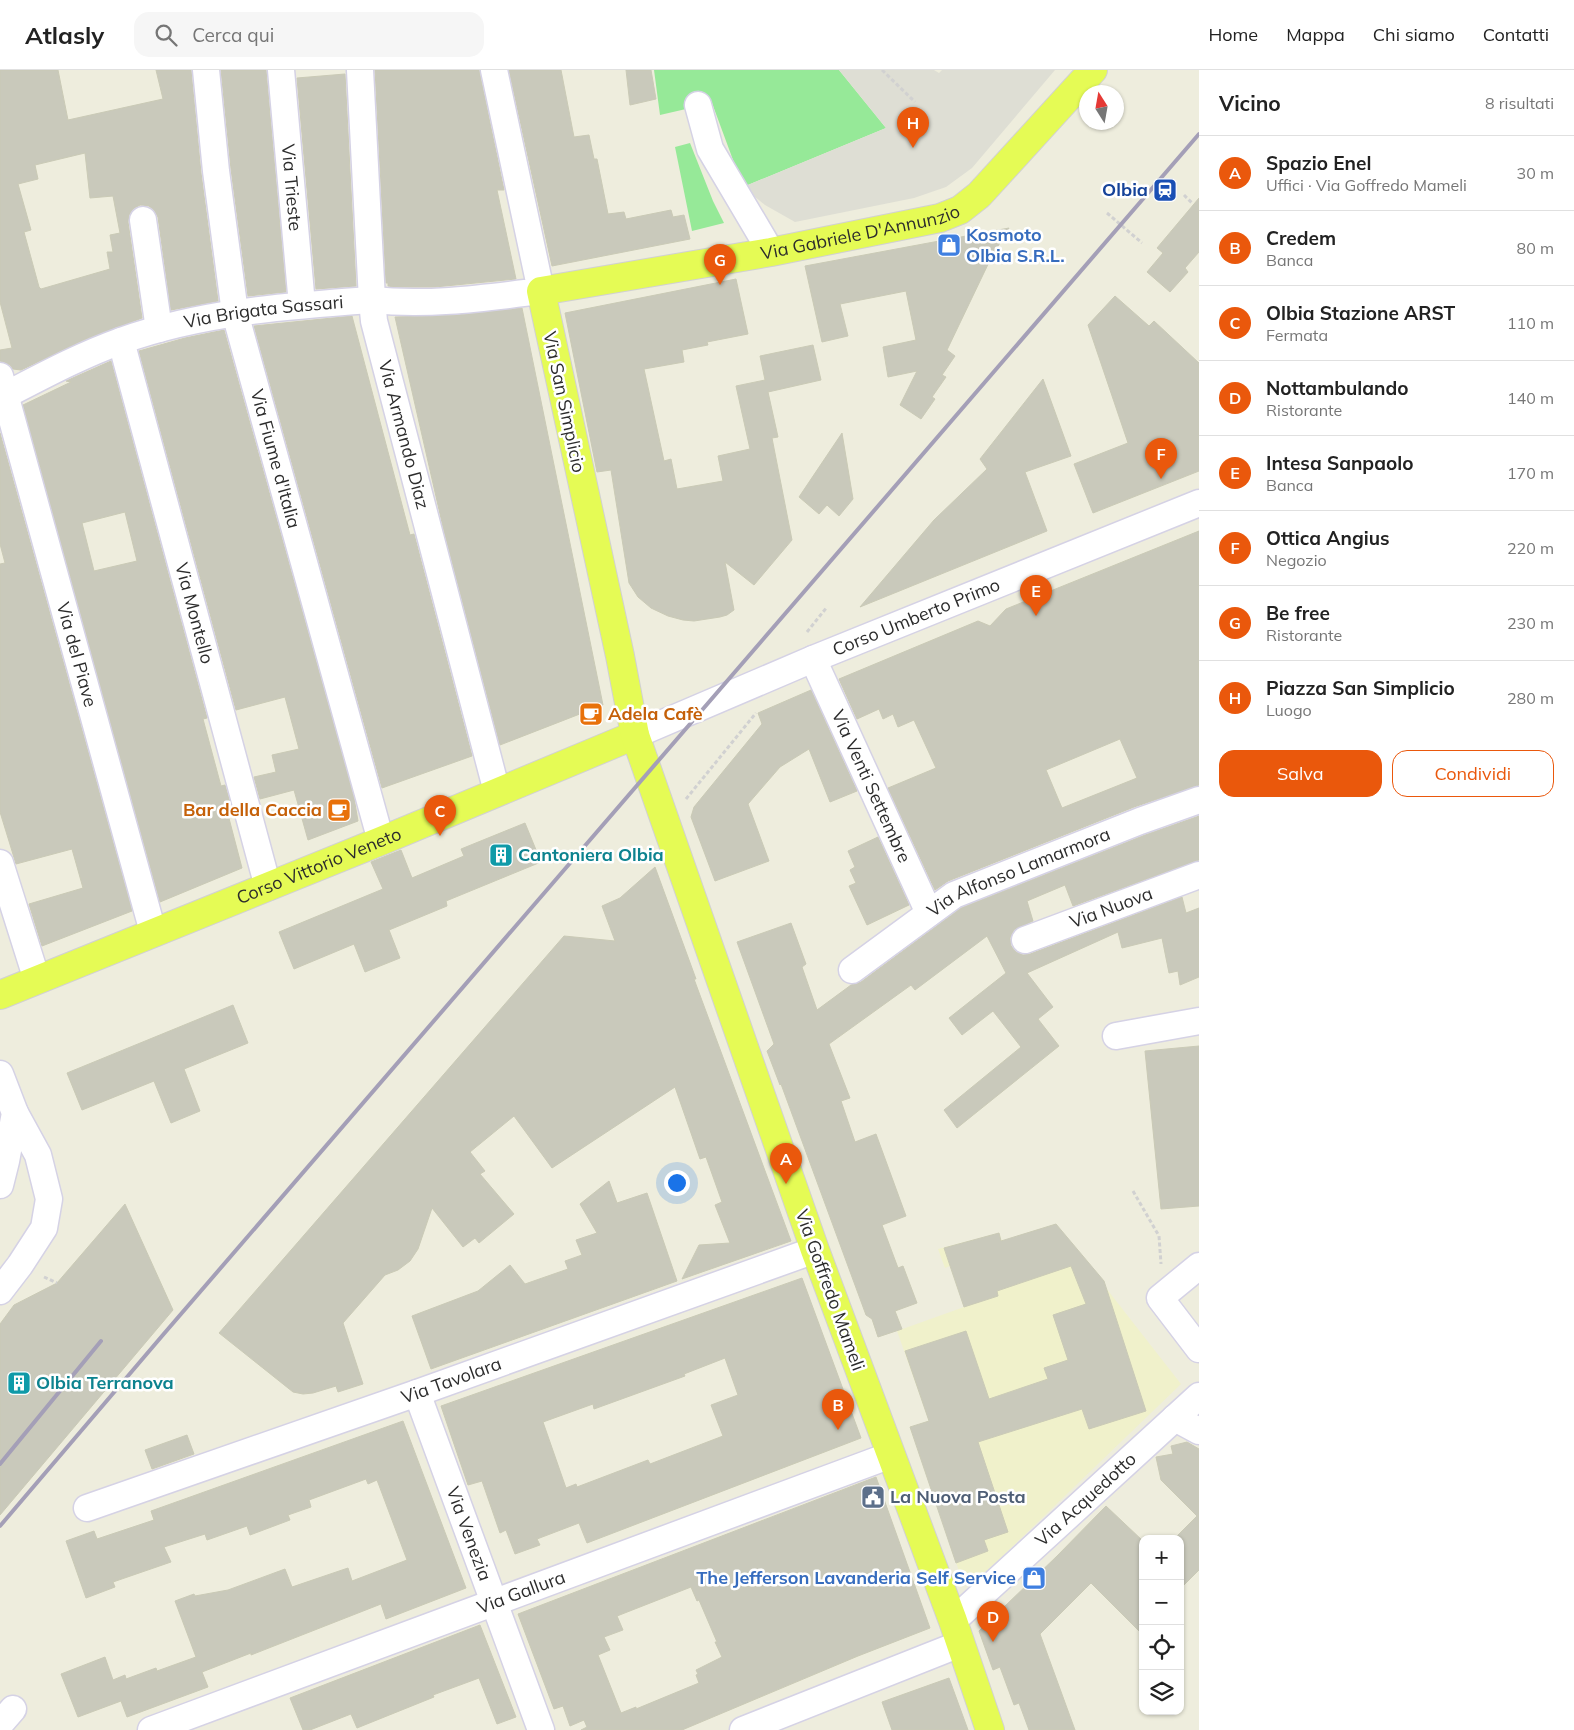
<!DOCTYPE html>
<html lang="it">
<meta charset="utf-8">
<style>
:root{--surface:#fff;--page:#f6f6f6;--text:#222;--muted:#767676;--line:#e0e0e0;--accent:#ea580c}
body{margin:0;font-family:Mulish,sans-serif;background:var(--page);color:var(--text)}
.controls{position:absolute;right:15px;bottom:15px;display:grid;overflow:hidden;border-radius:10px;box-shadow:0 1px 4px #0004}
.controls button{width:45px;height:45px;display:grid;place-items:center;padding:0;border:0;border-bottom:1px solid var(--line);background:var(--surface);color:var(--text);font:25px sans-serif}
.compass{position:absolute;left:1079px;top:15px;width:45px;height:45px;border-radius:50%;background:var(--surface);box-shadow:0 1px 4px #0004;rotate:349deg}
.you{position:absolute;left:676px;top:1112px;width:18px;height:18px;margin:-12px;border:4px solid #fff;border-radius:50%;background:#1a73e8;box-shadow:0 0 0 8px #1a73e833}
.badge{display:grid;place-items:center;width:32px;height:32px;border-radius:50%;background:var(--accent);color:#fff;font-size:16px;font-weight:700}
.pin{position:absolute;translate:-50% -41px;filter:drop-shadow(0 1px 2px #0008)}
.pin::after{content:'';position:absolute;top:26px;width:18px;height:15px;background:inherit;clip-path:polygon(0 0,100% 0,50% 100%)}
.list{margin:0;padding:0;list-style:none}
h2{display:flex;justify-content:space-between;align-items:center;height:65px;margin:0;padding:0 20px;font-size:21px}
h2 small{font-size:16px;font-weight:400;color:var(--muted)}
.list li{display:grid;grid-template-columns:32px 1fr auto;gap:15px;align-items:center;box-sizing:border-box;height:75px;padding:0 20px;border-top:1px solid var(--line)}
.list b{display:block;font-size:19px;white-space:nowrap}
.list p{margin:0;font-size:16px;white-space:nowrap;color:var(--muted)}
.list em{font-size:16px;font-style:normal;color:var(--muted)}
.actions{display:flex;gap:10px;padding:15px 20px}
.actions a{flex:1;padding:11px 0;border:1px solid var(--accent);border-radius:15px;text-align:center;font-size:18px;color:var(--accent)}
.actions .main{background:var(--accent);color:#fff}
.icon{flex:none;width:28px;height:28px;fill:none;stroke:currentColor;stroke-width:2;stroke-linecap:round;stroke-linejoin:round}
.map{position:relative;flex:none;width:1199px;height:1660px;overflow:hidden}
header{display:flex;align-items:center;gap:30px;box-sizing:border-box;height:70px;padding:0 25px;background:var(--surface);border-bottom:1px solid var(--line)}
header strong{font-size:24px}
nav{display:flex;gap:28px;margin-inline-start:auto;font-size:18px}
.search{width:350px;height:45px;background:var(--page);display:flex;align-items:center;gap:12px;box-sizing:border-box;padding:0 18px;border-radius:15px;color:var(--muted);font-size:19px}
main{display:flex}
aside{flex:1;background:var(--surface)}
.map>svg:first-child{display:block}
.education{fill:#f0f1cb}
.green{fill:#96e998}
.plaza{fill:#deded4}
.building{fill:#c9c9bb;stroke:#cacab6;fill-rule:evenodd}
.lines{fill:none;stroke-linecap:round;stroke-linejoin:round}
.minor-casing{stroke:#d5d2e5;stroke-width:29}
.major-casing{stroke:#d1d1d1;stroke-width:30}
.path{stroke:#d1d1d1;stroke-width:3;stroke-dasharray:4 2.5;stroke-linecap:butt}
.minor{stroke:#fff;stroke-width:26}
.major{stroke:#e5fb55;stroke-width:28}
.rail{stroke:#a49fb7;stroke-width:4}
.labels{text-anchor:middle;stroke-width:5;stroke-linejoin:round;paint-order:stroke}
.street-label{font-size:18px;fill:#2c2c2c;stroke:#fff}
.transit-label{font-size:18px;font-weight:bold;fill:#164399;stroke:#fff;text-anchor:end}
.shop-label{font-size:18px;font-weight:bold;fill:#366cbe;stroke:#fff;text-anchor:start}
.food-label{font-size:18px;font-weight:bold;fill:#c56008;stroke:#fff;text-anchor:start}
.culture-label{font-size:18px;font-weight:bold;fill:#0d838f;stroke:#fff;text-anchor:start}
.service-label{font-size:18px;font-weight:bold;fill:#4e5e75;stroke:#fff;text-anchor:start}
</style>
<header>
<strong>Atlasly</strong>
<div class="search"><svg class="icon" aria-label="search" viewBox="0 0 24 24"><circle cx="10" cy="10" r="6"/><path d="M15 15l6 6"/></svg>Cerca qui</div>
<nav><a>Home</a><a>Mappa</a><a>Chi siamo</a><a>Contatti</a></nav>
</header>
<main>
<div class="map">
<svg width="1199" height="1660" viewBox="0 0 1199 1660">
<rect width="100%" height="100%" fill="#eeeddd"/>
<polygon class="education" points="1056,1154 1181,1314 986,1502 962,1510 910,1357 929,1351 897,1261 964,1237 950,1196 945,1198 938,1179 999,1163 1002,1171"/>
<g class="green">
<polygon points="654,0 839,0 886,58 743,117 712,33 660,45"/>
<polygon points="690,73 713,131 724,153 692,161 675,77"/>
</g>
<polygon class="plaza" points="839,0 934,0 939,3 942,0 1055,0 972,98 946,117 914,128 795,152 765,135 743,117 886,58"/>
<g class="building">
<path d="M 0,0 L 58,0 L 68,50 L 163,29 L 156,0 L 191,0 L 201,103 L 218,231 L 171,240 L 158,147 L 154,140 L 149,136 L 140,135 L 133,139 L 129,145 L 128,152 L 142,248 L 84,270 L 21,300 L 13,299 L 10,295 L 0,291 L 0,280 L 12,278 L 0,232 ZM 85,83 L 90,128 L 113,126 L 120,163 L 110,165 L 113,182 L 107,182 L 110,199 L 41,219 L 39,217 L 24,162 L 31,160 L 18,114 L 38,109 L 35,95 Z"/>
<polygon points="221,0 266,0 286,222 248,226 231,99"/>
<polygon points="375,0 479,0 504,120 497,120 516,209 435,217 394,217 388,216 388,213 386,213"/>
<polygon points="509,0 561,0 574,67 589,65 594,89 597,89 608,144 624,142 626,149 671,140 673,147 684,145 690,169 552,196"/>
<polygon points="626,0 651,0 656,29 630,35"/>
<polygon points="345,4 356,216 316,219 297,8"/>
<polygon points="1199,128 1199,182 1185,198 1188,202 1170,222 1147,202 1163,183 1157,178"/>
<polygon points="1009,158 992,186 947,280 955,286 942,305 946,307 932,327 935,329 921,349 900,335 917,301 888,307 883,277 916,270 906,221 840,234 848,266 822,272 805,196"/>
<polygon points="736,209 748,264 707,272 708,275 682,280 684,292 644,299 664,391 671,389 677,419 723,411 718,386 750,379 736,316 765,310 760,286 813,275 821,310 768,322 778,367 772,368 792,470 754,515 725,492 734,540 727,545 720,547 694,551 683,550 668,546 651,538 638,527 629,513 611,400 597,402 565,243"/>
<polygon points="1115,226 1149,256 1154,251 1199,293 1199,401 1093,443 1074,394 1128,373 1088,255"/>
<polygon points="522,238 603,635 500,675 443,457 395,247 457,245"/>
<polygon points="352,246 410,465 414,464 472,686 382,718 254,256"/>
<polygon points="224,260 354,728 358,751 308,770 294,720 260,729 254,707 276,702 272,685 299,679 285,627 236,640 139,281 185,268"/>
<path d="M 111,291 L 207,648 L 203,649 L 221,716 L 225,715 L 231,736 L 226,737 L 242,798 L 160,832 L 23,335 L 71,312 L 66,311 ZM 125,442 L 137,491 L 94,501 L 82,453 Z"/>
<polygon points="1043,309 1071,386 1025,402 1047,461 860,537 934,450 987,399 980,389"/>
<polygon points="0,363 132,841 42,876 29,834 83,818 72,779 16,794 0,742 0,494 5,493 0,474"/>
<polygon points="842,363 853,429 839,446 827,435 819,444 799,427"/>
<path d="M 1199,461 L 1199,715 L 1134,737 L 948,811 L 935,820 L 888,718 L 936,698 L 914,650 L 898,657 L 893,644 L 883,649 L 879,639 L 857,649 L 839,609 L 978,551 L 990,556 L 1006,539 ZM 1120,669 L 1137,708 L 1062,738 L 1046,700 Z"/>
<polygon points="811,620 857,721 830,732 809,679 780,697 748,734 769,791 715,811 691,747 694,737 762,654 758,643"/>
<polygon points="1199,746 1199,790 1073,836 1065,815 1027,831 1033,851 1014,860 1010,868 1011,876 1016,882 1023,885 1030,884 1182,827 1186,843 1199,838 1199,907 1180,915 1178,901 1169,903 1162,868 1122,878 1118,862 1027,903 1053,937 1038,949 1059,976 957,1058 944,1040 1021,977 993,941 962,965 949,948 1006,903 987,866 915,920 911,915 829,974 850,1028 841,1031 855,1072 876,1064 906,1146 882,1155 898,1198 903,1196 917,1233 895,1241 902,1259 878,1267 872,1249 866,1245 781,1014 780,1015 767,981 774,974 737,872 791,853 806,894 802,897 817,940 851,915 861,912 961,838 1145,765"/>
<polygon points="525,753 541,792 446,831 447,836 389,860 400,888 365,902 354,874 294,899 279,862 383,819 371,792 401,780 412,808 464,786 461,779"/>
<polygon points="878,767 909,835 867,855 849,816 856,813 850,800 855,797 848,781"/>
<polygon points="655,797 696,909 694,909 791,1171 682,1209 699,1175 730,1173 715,1135 722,1132 706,1087 700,1089 675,1017 552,1098 514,1046 470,1082 485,1101 480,1104 514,1144 479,1173 475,1168 463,1177 432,1138 418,1179 410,1191 398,1200 385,1205 343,1253 363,1314 338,1322 336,1316 313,1323 303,1324 293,1322 219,1263 564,866 615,871 602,836 620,828"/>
<polygon points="233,935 248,973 184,999 200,1041 171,1053 154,1011 82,1040 67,1003"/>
<polygon points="1199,976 1199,1136 1161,1139 1145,981"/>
<polygon points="609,1111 617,1133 647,1123 677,1211 431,1299 412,1246 478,1221 510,1195 525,1214 568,1199 565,1191 582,1185 576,1170 597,1163 580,1134"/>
<polygon points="125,1134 173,1240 0,1445 0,1254 14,1235 57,1213"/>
<polygon points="1056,1154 1104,1211 1146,1341 1089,1359 1082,1339 978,1372 1008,1462 984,1470 988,1481 956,1493 910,1357 929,1351 905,1281 966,1261 989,1329 1048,1309 1044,1298 1068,1290 1053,1245 1086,1234 1071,1196 997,1221 998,1226 964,1237 944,1178 999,1163 1001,1171"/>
<path d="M 802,1208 L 861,1368 L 587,1473 L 579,1453 L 537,1469 L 540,1475 L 515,1484 L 506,1460 L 500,1463 L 482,1411 L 468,1415 L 441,1336 ZM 725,1288 L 738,1325 L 711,1335 L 723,1366 L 650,1394 L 648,1390 L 577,1417 L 576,1414 L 566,1418 L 543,1352 L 593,1334 L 594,1339 L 685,1306 L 684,1304 Z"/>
<polygon points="403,1351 466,1518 386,1549 381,1534 251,1585 251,1583 202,1602 208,1617 127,1647 121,1631 78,1647 61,1604 105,1587 113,1610 125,1605 126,1609 156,1598 157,1601 196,1587 175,1531 194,1524 195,1526 228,1520 285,1499 292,1517 348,1498 352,1511 407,1490 377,1410 368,1414 366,1409 309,1430 311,1437 288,1445 290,1450 250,1465 247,1456 207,1470 205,1464 164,1477 171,1492 113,1512 115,1517 86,1528 66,1471 94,1461 97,1469 154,1450 151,1441"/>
<polygon points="187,1365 194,1384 152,1399 145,1380"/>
<polygon points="1187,1372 1199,1379 1199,1500 1180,1519 1180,1469 1174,1469 1197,1446 1161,1410 1156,1387 1173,1384 1171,1376"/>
<path d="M 876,1407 L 930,1558 L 858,1586 L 682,1660 L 581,1660 L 587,1657 L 584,1650 L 570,1656 L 563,1636 L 554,1639 L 518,1544 ZM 691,1517 L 697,1531 L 699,1530 L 717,1572 L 715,1572 L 722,1587 L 696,1600 L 698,1604 L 696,1605 L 699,1613 L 636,1639 L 636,1637 L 621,1643 L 598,1585 L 610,1580 L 604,1567 L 623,1560 L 617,1546 Z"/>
<polygon points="1106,1436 1143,1471 1143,1557 1139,1561 1091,1513 1040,1564 1075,1660 1029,1660 1019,1633 1014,1635 1000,1597 993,1600 979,1561 1057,1486"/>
<polygon points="480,1555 516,1647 497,1654 479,1608 433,1625 434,1627 357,1658 351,1644 310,1660 303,1660 290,1628"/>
<polygon points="949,1608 968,1660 892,1660 882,1632"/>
</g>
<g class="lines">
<g class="minor-casing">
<g id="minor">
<path id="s1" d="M 206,0 L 216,101 L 235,243 L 381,771"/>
<path id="s2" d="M 281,0 L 302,235"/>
<path id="s3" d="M 360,0 L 372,230 L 374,251 L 497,722"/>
<polyline points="698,35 710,79 771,182"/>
<polyline points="143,150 159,259"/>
<path id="s4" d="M 121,271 L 268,817"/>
<path id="s5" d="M 0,306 L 153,862"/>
<path id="s6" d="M 0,328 C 39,308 79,286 121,271 C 201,242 287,236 372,230 C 429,236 484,228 541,221 L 494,0"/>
<path id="s7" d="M 813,589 L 929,843"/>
<path id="s8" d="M 635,665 L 813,589 L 1199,433"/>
<polyline points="0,793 37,910"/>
<path id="s9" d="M 1025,870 L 1199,805"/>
<path id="s10" d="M 852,900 L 954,825 L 1140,751 L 1199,730"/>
<polyline points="1116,966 1199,951"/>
<polyline points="0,1004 15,1043 6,1091 0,1115"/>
<polyline points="1199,1196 1160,1228 1199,1279"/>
<polyline points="0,1221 20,1195 44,1158 49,1129 38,1085 15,1043"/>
<path id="s11" d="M 417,1323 L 541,1660"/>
<polyline points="1175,1348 1199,1361"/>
<path id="s12" d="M 87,1438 L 417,1323 L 815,1180"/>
<path id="s13" d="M 953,1551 L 1199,1326"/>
<polyline points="0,1654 13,1639"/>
<path id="s14" d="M 151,1660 L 891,1385"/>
<polyline points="743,1660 960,1574"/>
</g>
</g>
<g class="major-casing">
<g id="major">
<path id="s15" d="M 0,925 L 381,771 L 635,665"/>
<path id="s16" d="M 990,1660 L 953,1551 L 815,1180 L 635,665 L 620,586 L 541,221 L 771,182 L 940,148 L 960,140 L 979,125 L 1093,0"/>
</g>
</g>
<g class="path">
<polyline points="882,0 915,32"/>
<polyline points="1184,125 1193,134"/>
<polyline points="1107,143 1142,173"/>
<polyline points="807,562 827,537"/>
<polyline points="686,729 756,643"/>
<polyline points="1133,1121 1159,1166 1161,1194"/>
<polyline points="44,1207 57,1213"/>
</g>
<use href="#minor" class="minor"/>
<use href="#major" class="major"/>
<g class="rail">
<polyline points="0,1394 101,1271"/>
<polyline points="0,1456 162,1266 1199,64"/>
</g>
</g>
<defs>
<g id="station-square" transform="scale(1.25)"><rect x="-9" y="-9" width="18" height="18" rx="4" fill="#1a4fb4" stroke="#fff"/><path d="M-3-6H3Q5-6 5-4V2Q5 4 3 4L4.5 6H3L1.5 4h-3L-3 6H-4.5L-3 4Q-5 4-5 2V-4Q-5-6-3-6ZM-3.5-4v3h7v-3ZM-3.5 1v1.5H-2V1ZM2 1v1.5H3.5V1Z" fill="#fff"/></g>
<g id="shop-square" transform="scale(1.25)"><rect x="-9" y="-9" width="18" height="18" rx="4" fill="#3f7fe0" stroke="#fff"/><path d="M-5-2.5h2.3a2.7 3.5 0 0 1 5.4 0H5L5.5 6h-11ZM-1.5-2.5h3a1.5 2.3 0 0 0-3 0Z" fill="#fff"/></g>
<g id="cafe-square" transform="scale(1.25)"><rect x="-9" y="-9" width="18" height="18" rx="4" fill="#e8710a" stroke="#fff"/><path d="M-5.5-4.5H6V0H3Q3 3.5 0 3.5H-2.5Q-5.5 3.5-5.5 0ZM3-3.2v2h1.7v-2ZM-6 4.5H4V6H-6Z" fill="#fff"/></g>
<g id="building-square" transform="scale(1.25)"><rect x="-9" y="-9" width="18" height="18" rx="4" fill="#0f9aa8" stroke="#fff"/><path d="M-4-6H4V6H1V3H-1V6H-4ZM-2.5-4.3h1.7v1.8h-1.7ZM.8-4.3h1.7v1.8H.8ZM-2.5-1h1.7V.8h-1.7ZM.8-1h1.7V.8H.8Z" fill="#fff"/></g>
<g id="civic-square" transform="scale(1.25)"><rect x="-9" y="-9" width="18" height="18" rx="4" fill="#5c6f8a" stroke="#fff"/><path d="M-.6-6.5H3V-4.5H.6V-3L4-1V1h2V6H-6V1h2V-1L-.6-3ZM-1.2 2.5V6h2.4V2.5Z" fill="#fff"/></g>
</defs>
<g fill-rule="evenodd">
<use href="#station-square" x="1165" y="120"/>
<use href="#shop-square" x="949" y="175"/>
<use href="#cafe-square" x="591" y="644"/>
<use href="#cafe-square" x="339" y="740"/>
<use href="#building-square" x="501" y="785"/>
<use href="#building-square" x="19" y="1313"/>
<use href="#civic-square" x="873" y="1427"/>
<use href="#shop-square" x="1034" y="1508"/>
</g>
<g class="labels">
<g class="street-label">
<text dy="6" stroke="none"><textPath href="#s2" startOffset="118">Via Trieste</textPath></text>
<text dy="6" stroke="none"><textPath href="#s16" startOffset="1835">Via Gabriele D'Annunzio</textPath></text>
<text dy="6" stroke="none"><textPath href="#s6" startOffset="280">Via Brigata Sassari</textPath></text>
<text transform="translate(564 332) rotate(78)" y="6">Via San Simplicio</text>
<text dy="6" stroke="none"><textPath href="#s3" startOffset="369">Via Armando Diaz</textPath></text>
<text dy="6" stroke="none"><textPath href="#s1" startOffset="396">Via Fiume d'Italia</textPath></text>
<text dy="6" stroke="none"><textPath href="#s4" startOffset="282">Via Montello</textPath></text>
<text dy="6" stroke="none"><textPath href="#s8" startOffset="305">Corso Umberto Primo</textPath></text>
<text dy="6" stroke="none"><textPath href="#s5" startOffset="289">Via del Piave</textPath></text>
<text dy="6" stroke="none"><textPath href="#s7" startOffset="140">Via Venti Settembre</textPath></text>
<text dy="6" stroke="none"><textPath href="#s15" startOffset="344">Corso Vittorio Veneto</textPath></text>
<text dy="6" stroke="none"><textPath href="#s10" startOffset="195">Via Alfonso Lamarmora</textPath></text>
<text dy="6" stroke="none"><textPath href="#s9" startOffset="92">Via Nuova</textPath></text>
<text transform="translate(830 1220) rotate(70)" y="6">Via Goffredo Mameli</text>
<text dy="6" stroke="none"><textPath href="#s12" startOffset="386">Via Tavolara</textPath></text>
<text dy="6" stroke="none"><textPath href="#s13" startOffset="180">Via Acquedotto</textPath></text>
<text dy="6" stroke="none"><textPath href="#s11" startOffset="150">Via Venezia</textPath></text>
<text dy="6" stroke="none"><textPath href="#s14" startOffset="395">Via Gallura</textPath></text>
</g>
<g class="transit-label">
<text x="1148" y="126">Olbia</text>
</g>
<g class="shop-label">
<text x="966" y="171">Kosmoto<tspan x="966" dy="21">Olbia S.R.L.</tspan></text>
<text x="1016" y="1514" text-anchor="end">The Jefferson Lavanderia Self Service</text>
</g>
<g class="food-label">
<text x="608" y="650">Adela Cafè</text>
<text x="322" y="746" text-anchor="end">Bar della Caccia</text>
</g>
<g class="culture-label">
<text x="518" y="791">Cantoniera Olbia</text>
<text x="36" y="1319">Olbia Terranova</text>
</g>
<g class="service-label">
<text x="890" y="1433">La Nuova Posta</text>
</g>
</g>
</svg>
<div class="controls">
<button>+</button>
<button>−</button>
<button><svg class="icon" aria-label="locate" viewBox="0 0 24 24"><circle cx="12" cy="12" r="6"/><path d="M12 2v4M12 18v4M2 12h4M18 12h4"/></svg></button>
<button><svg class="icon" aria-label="layers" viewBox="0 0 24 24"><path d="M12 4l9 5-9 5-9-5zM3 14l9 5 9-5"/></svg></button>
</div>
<svg class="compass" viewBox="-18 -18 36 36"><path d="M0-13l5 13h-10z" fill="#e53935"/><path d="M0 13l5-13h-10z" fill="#767676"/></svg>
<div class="you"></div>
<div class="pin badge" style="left:786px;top:1114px">A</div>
<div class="pin badge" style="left:838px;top:1360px">B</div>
<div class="pin badge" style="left:440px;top:766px">C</div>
<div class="pin badge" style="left:993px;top:1572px">D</div>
<div class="pin badge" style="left:1036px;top:546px">E</div>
<div class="pin badge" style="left:1161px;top:409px">F</div>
<div class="pin badge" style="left:720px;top:215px">G</div>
<div class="pin badge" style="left:913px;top:78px">H</div>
</div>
<aside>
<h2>Vicino<small>8 risultati</small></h2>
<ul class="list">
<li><span class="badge">A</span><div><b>Spazio Enel</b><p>Uffici · Via Goffredo Mameli</p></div><em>30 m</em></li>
<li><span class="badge">B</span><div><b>Credem</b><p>Banca</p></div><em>80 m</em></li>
<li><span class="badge">C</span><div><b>Olbia Stazione ARST</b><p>Fermata</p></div><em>110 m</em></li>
<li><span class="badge">D</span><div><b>Nottambulando</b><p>Ristorante</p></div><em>140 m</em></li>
<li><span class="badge">E</span><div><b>Intesa Sanpaolo</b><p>Banca</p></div><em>170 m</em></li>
<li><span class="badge">F</span><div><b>Ottica Angius</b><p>Negozio</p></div><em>220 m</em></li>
<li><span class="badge">G</span><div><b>Be free</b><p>Ristorante</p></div><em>230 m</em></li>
<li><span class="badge">H</span><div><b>Piazza San Simplicio</b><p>Luogo</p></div><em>280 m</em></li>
</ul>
<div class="actions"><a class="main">Salva</a><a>Condividi</a></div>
</aside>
</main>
